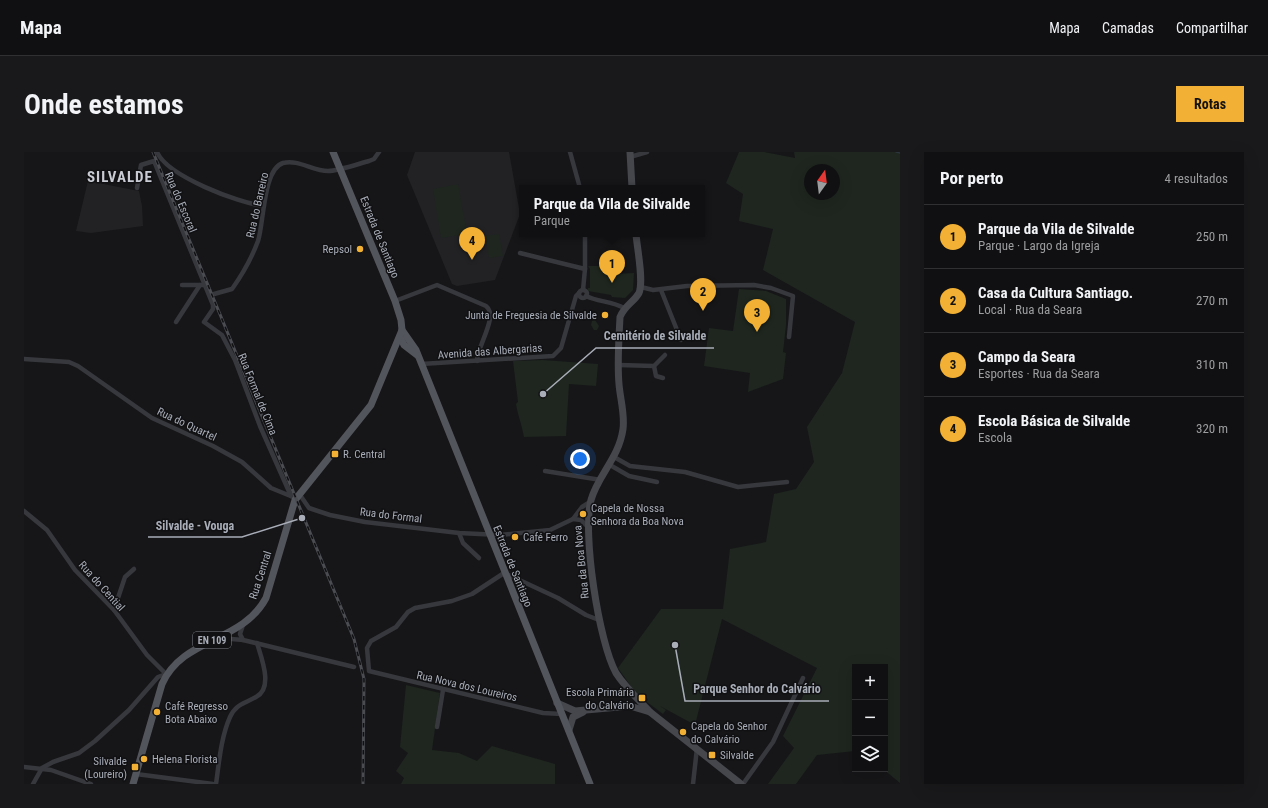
<!DOCTYPE html>
<html lang="pt">
<meta charset="utf-8">
<style>
:root{--surface:#101012;--page:#19191b;--text:#f1f3f6;--muted:#9c9d9f;--line:#303032;--accent:#f2b134}
body{margin:0;font-family:"Roboto Condensed",sans-serif;background:var(--page);color:var(--text)}
.controls{position:absolute;right:12px;bottom:12px;display:grid;overflow:hidden;border-radius:0px;box-shadow:0 4px 16px #0002}
.controls button{width:36px;height:36px;display:grid;place-items:center;padding:0;border:0;border-bottom:1px solid var(--line);background:var(--surface);color:var(--text);font:20px sans-serif}
.compass{position:absolute;left:780px;top:12px;width:36px;height:36px;border-radius:50%;background:var(--surface);box-shadow:0 4px 16px #0002;rotate:14deg}
.you{position:absolute;left:556px;top:307px;width:14px;height:14px;margin:-10px;border:3px solid #fff;border-radius:50%;background:#1a73e8;box-shadow:0 0 0 6px #1a73e833}
.badge{display:grid;place-items:center;width:26px;height:26px;border-radius:50%;background:var(--accent);color:#111;font-size:13px;font-weight:700}
.pin{position:absolute;translate:-50% -33px;filter:drop-shadow(0 1px 2px #0008)}
.pin::after{content:'';position:absolute;top:21px;width:14px;height:12px;background:inherit;clip-path:polygon(0 0,100% 0,50% 100%)}
.popup{position:absolute;left:495px;top:33px;width:186px;height:52px;box-sizing:border-box;display:grid;place-content:center;border-radius:0px;background:var(--surface);filter:drop-shadow(0 1px 3px #0005);font-size:13px;white-space:nowrap;color:var(--muted)}
.popup b{font-size:15px;color:var(--text)}
.popup::after{content:'';position:absolute;left:50%;top:100%;margin-left:-8px;border:8px solid transparent;border-top-color:var(--surface)}
.list{margin:0;padding:0;list-style:none}
h2{display:flex;justify-content:space-between;align-items:center;height:52px;margin:0;padding:0 16px;font-size:17px}
h2 small{font-size:13px;font-weight:400;color:var(--muted)}
.list li{display:grid;grid-template-columns:26px 1fr auto;gap:12px;align-items:center;box-sizing:border-box;height:64px;padding:0 16px;border-top:1px solid var(--line)}
.list b{display:block;font-size:15px;white-space:nowrap}
.list p{margin:0;font-size:13px;white-space:nowrap;color:var(--muted)}
.list em{font-size:13px;font-style:normal;color:var(--muted)}
.icon{flex:none;width:22px;height:22px;fill:none;stroke:currentColor;stroke-width:2;stroke-linecap:round;stroke-linejoin:round}
.map{position:relative;flex:none;width:876px;height:632px;overflow:hidden;border-radius:0px}
header{display:flex;align-items:center;gap:24px;box-sizing:border-box;height:56px;padding:0 20px;background:var(--surface);border-bottom:1px solid var(--line)}
header strong{font-size:19px}
nav{display:flex;gap:22px;margin-inline-start:auto;font-size:14px}
.intro{display:flex;align-items:center;justify-content:space-between;box-sizing:border-box;height:96px;padding:0 24px}
h1{margin:0;font-size:28px}
.button{padding:10px 18px;border-radius:0px;background:var(--accent);color:#111;font-size:14px;font-weight:700}
main{display:flex;gap:24px;padding:0 24px}
aside{flex:1;background:var(--surface);border-radius:0px;box-shadow:0 4px 16px #0002}
.map>svg:first-child{display:block}
.built{fill:#222225}
.green{fill:#1e261f;fill-rule:evenodd}
.lines{fill:none;stroke-linecap:round;stroke-linejoin:round}
.stream{stroke:#2c353c;stroke-width:1.5}
.minor{stroke:#37383d;stroke-width:4.5}
.secondary{stroke:#45474d;stroke-width:7}
.primary{stroke:#53555c;stroke-width:7}
.rail-casing{stroke:#4a4c52;stroke-width:3}
.rail{stroke:#111113;stroke-width:1.5;stroke-dasharray:4.5;stroke-linecap:butt}
.poi-dot{fill:#f2b134;stroke:#111113;stroke-width:1.5}
.labels{text-anchor:middle;stroke-width:3;stroke-linejoin:round;paint-order:stroke}
.shield{fill:#111113;stroke:#7b7e86;stroke-width:1}
.shield-label{font-size:10px;font-weight:bold;fill:#a8adb8}
.street-label{font-size:11px;fill:#a8adb8;stroke:#111113}
.poi-label{font-size:11px;fill:#a8adb8;stroke:#111113;text-anchor:start}
.district-label{font-size:15px;font-weight:bold;letter-spacing:1px;fill:#c9ccd4;stroke:#111113}
.leader{fill:none;stroke:#a8adb8;stroke-width:1.5}
.callout-dot{fill:#a8adb8;stroke:#111113;stroke-width:1.5}
.callout-label{font-size:12px;text-anchor:middle;font-weight:bold;fill:#a8adb8;stroke:#111113;stroke-width:3;stroke-linejoin:round;paint-order:stroke}
</style>
<header>
<strong>Mapa</strong>
<nav><a>Mapa</a><a>Camadas</a><a>Compartilhar</a></nav>
</header>
<div class="intro"><h1>Onde estamos</h1><a class="button">Rotas</a></div>
<main>
<div class="map">
<svg width="876" height="632" viewBox="0 0 876 632">
<rect width="100%" height="100%" fill="#161618"/>
<g class="built">
<polygon points="391,0 485,0 496,62 471,128 433,134 428,132 383,23"/>
<polygon points="64,29 115,39 118,54 119,74 67,81 52,79"/>
</g>
<g class="green">
<path d="M 715,0 L 740,0 L 771,6 L 770,0 L 876,0 L 876,631 L 859,617 L 861,617 L 861,515 L 831,515 L 831,599 L 793,603 L 772,632 L 744,632 L 770,596 L 759,584 L 793,516 L 698,467 L 671,573 L 636,554 L 642,558 L 639,562 L 623,550 L 624,547 L 611,540 L 594,516 L 637,457 L 699,457 L 706,397 L 742,390 L 750,342 L 772,337 L 790,310 L 783,275 L 818,221 L 831,170 L 739,118 L 749,77 L 715,69 L 719,42 L 702,31 ZM 786,18 L 810,18 L 810,42 L 786,42 Z"/>
<polygon points="434,32 443,82 417,86 409,37"/>
<polygon points="475,82 479,104 465,106 461,84"/>
<polygon points="564,114 578,114 578,117 590,117 591,122 610,121 609,138 601,146 588,145 587,143 564,139 564,136 566,136 566,117"/>
<polygon points="715,137 742,139 762,147 762,173 759,200 762,201 759,227 724,240 726,221 680,214 685,176 709,179"/>
<polygon points="571,168 575,174 573,178 570,178 567,173 568,169"/>
<path d="M 519,208 L 574,212 L 572,234 L 545,232 L 542,284 L 500,285 C 498,273 494,264 492,252 L 494,250 L 489,209 Z"/>
<polygon points="382,533 416,541 408,598 435,601 453,609 468,594 531,612 531,632 377,632 380,626 372,619 384,601 376,595"/>
</g>
<g class="lines">
<polyline class="stream" points="872,0 876,1"/>
<g class="minor">
<path d="M 133,0 C 143,24 214,51 240,54"/>
<polyline points="546,0 556,36"/>
<polyline points="606,5 623,0"/>
<polyline points="113,36 117,13 130,9 189,153 189,157 180,170 198,183 211,208 236,274 267,344"/>
<polyline points="496,101 561,117"/>
<polyline points="158,133 176,133"/>
<polyline points="617,135 629,138 663,134 730,133 747,136 769,144 765,185"/>
<polyline points="559,138 561,117 561,82"/>
<polyline points="637,138 657,188"/>
<circle cx="559" cy="142" r="4"/>
<path d="M 190,142 L 208,137 C 218,123 228,105 234,89 C 240,71 239,17 259,11 C 274,7 289,19 304,19 C 314,19 334,12 345,9 L 350,7 L 355,0"/>
<path d="M 562,144 C 574,150 588,149 600,156"/>
<path d="M 371,149 L 413,133 L 462,154 C 475,164 453,194 453,209"/>
<polyline points="152,170 176,133 181,133"/>
<polyline points="0,207 45,210 54,214 128,266 189,294 218,310 247,336 269,345"/>
<polyline points="397,212 529,204 537,196 552,144 555,141"/>
<polyline points="595,213 630,214 641,203"/>
<polyline points="630,214 632,224 639,226"/>
<polyline points="590,305 606,314 661,320 714,335 763,330"/>
<polyline points="586,313 605,324 633,330"/>
<polyline points="521,319 577,328"/>
<polyline points="276,343 285,356 306,363 341,370 435,381 476,383 526,378 549,367 558,355 566,350"/>
<polyline points="0,359 23,378 51,418 90,458 123,503 142,522"/>
<polyline points="549,367 557,368 563,374"/>
<polyline points="435,381 439,391 455,406"/>
<polyline points="90,458 101,425 110,417"/>
<polyline points="219,473 216,482 219,488 330,515"/>
<polyline points="196,486 219,488"/>
<polyline points="538,562 519,561 345,519 343,496 347,489 372,475 384,460 391,456 428,449 448,442 480,421 534,446 562,463 575,468"/>
<polyline points="413,575 419,538"/>
<polyline points="0,615 27,618 67,632"/>
<polyline points="112,622 189,632"/>
<polyline points="9,632 18,616 29,610 55,601 71,589 105,558 134,525 142,522"/>
<path d="M 192,632 C 195,611 197,585 206,565 C 212,552 220,552 232,545 C 250,536 237,505 233,491"/>
<polyline points="669,632 673,596"/>
<polyline points="719,632 749,590 779,526"/>
</g>
<g class="secondary">
<polyline points="606,0 608,36"/>
<path d="M 612,82 C 613,96 620,129 615,141 C 610,150 601,153 596,165 C 595,187 593,210 595,232 C 596,246 601,262 599,277 C 595,306 574,323 567,348 C 558,381 575,491 592,521 C 601,535 614,547 626,560"/>
<polyline points="533,551 551,559 606,554 626,560 717,632"/>
<polyline points="545,578 549,565 559,560"/>
</g>
<g class="primary">
<polyline points="378,178 392,198 566,632"/>
<polyline points="376,185 380,193 393,203"/>
<path d="M 109,632 L 138,532 C 159,485 218,491 242,446 L 271,348 L 347,253 L 378,178 L 377,168 L 371,149 L 309,0"/>
</g>
<g class="rail-casing">
<polyline id="rail" points="129,0 330,487 340,527 339,632"/>
</g>
<use href="#rail" class="rail"/>
</g>
<g class="poi-dot">
<circle cx="336" cy="97" r="4"/>
<circle cx="581" cy="163" r="4"/>
<rect x="307" y="298" width="8" height="8" rx="2"/>
<circle cx="559" cy="362" r="4"/>
<circle cx="491" cy="385" r="4"/>
<rect x="614" y="542" width="8" height="8" rx="2"/>
<circle cx="133" cy="560" r="4"/>
<circle cx="659" cy="580" r="4"/>
<rect x="684" y="599" width="8" height="8" rx="2"/>
<circle cx="120" cy="607" r="4"/>
<rect x="107" y="611" width="8" height="8" rx="2"/>
</g>
<g class="labels">
<rect class="shield" x="169" y="480" width="38" height="16" rx="3"/>
<g class="shield-label">
<text x="188" y="492">EN 109</text>
</g>
<g class="street-label">
<text transform="translate(157 50) rotate(67)" y="4">Rua do Escoral</text>
<text transform="translate(233 53) rotate(-77)" y="4">Rua do Barreiro</text>
<text transform="translate(356 85) rotate(68)" y="4">Estrada de Santiago</text>
<text transform="translate(466 199) rotate(-4)" y="4">Avenida das Albergarias</text>
<text transform="translate(234 242) rotate(68)" y="4">Rua Formal de Cima</text>
<text transform="translate(163 272) rotate(25)" y="4">Rua do Quartel</text>
<text transform="translate(367 363) rotate(7)" y="4">Rua do Formal</text>
<text transform="translate(557 410) rotate(-96)" y="4">Rua da Boa Nova</text>
<text transform="translate(489 414) rotate(68)" y="4">Estrada de Santiago</text>
<text transform="translate(236 423) rotate(-72)" y="4">Rua Central</text>
<text transform="translate(78 434) rotate(48)" y="4">Rua do Cential</text>
<text transform="translate(443 534) rotate(13)" y="4">Rua Nova dos Loureiros</text>
</g>
<g class="poi-label">
<text x="328" y="101" text-anchor="end">Repsol</text>
<text x="573" y="167" text-anchor="end">Junta de Freguesia de Silvalde</text>
<text x="319" y="306">R. Central</text>
<text x="567" y="360">Capela de Nossa<tspan x="567" dy="13">Senhora da Boa Nova</tspan></text>
<text x="499" y="389">Café Ferro</text>
<text x="610" y="544" text-anchor="end">Escola Primária<tspan x="610" dy="13">do Calvário</tspan></text>
<text x="141" y="558">Café Regresso<tspan x="141" dy="13">Bota Abaixo</tspan></text>
<text x="667" y="578">Capela do Senhor<tspan x="667" dy="13">do Calvário</tspan></text>
<text x="696" y="607">Silvalde</text>
<text x="128" y="611">Helena Florista</text>
<text x="103" y="613" text-anchor="end">Silvalde<tspan x="103" dy="13">(Loureiro)</tspan></text>
</g>
<g class="district-label">
<text x="96" y="30">SILVALDE</text>
</g>
</g>
<path class="leader" d="M519 242L572 196H690M278 366L218 385H124M651 493L661 549H805"/>
<g class="callout-dot">
<circle cx="519" cy="242" r="4"/>
<circle cx="278" cy="366" r="4"/>
<circle cx="651" cy="493" r="4"/>
</g>
<g class="callout-label">
<text x="631" y="188">Cemitério de Silvalde</text>
<text x="171" y="378">Silvalde - Vouga</text>
<text x="733" y="541">Parque Senhor do Calvário</text>
</g>
</svg>
<div class="controls">
<button>+</button>
<button>−</button>
<button><svg class="icon" aria-label="layers" viewBox="0 0 24 24"><path d="M12 4l9 5-9 5-9-5zM3 14l9 5 9-5"/></svg></button>
</div>
<svg class="compass" viewBox="-18 -18 36 36"><path d="M0-13l5 13h-10z" fill="#e53935"/><path d="M0 13l5-13h-10z" fill="#9c9d9f"/></svg>
<div class="you"></div>
<div class="pin badge" style="left:588px;top:131px">1</div>
<div class="popup"><b>Parque da Vila de Silvalde</b>Parque</div>
<div class="pin badge" style="left:679px;top:159px">2</div>
<div class="pin badge" style="left:733px;top:180px">3</div>
<div class="pin badge" style="left:448px;top:108px">4</div>
</div>
<aside>
<h2>Por perto<small>4 resultados</small></h2>
<ul class="list">
<li><span class="badge">1</span><div><b>Parque da Vila de Silvalde</b><p>Parque · Largo da Igreja</p></div><em>250 m</em></li>
<li><span class="badge">2</span><div><b>Casa da Cultura Santiago.</b><p>Local · Rua da Seara</p></div><em>270 m</em></li>
<li><span class="badge">3</span><div><b>Campo da Seara</b><p>Esportes · Rua da Seara</p></div><em>310 m</em></li>
<li><span class="badge">4</span><div><b>Escola Básica de Silvalde</b><p>Escola</p></div><em>320 m</em></li>
</ul>
</aside>
</main>
